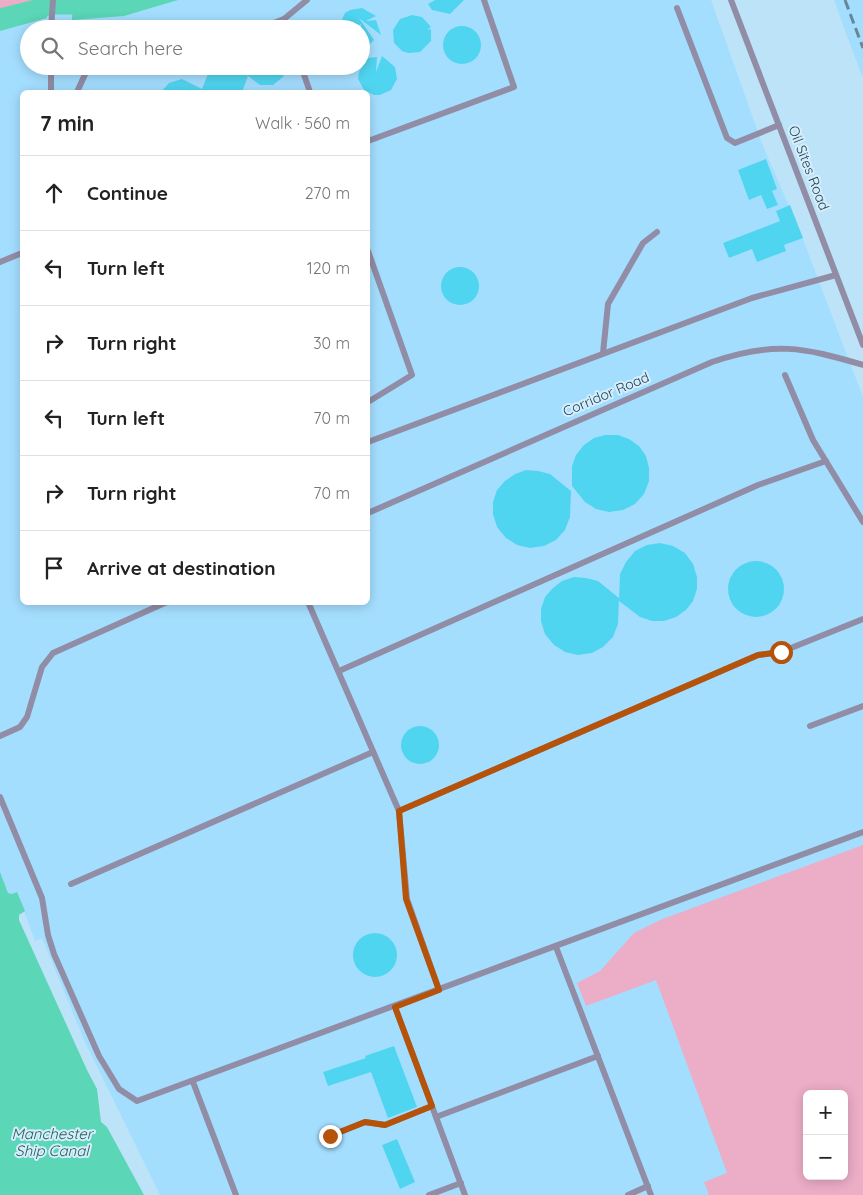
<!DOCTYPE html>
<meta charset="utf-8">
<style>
:root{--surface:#fff;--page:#f6f6f6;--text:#222;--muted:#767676;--line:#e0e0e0}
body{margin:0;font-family:Quicksand,sans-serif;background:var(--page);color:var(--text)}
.controls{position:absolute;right:15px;bottom:15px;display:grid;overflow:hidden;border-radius:8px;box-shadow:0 2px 12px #0003}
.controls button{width:45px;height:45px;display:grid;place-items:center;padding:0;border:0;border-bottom:1px solid var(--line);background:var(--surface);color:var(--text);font:25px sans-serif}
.stop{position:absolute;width:15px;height:15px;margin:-11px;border:4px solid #b45309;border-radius:50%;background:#fff}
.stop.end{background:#b45309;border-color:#fff;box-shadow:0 1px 5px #0008}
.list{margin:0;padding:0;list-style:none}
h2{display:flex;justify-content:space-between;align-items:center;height:65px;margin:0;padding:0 20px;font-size:21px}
h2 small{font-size:16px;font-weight:400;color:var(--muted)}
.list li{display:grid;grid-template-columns:32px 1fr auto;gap:15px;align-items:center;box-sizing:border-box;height:75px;padding:0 20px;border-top:1px solid var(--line)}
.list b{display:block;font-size:19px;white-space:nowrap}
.list em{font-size:16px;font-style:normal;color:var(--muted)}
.icon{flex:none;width:28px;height:28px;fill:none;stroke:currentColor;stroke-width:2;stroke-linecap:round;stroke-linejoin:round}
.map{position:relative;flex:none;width:863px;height:1195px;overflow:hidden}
.search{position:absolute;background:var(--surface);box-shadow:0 2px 12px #0003;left:20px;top:20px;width:350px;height:55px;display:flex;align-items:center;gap:12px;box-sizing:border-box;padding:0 18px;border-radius:28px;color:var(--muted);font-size:19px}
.panel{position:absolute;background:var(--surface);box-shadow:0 2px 12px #0003;left:20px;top:90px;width:350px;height:515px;border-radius:8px}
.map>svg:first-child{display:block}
.built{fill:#a4deff;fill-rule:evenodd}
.green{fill:#ecadc6;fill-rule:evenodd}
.water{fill:#5bd6b6}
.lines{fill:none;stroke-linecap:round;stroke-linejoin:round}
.river{stroke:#5bd6b6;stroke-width:19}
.building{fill:#50d5f0}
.lane{stroke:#918da6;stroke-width:6}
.rail{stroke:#678799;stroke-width:3;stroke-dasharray:10 5;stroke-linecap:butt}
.route{stroke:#b45309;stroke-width:6}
.labels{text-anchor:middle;stroke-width:4;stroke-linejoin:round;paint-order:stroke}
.street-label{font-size:14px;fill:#243f4e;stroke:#d5eefd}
.water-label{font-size:15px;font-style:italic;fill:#2a5d4f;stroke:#d5eefd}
</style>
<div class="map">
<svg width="863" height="1195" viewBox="0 0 863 1195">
<rect width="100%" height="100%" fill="#bde3f9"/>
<g class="built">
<path d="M 0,0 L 711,0 L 763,146 L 801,234 L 863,397 L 863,1195 L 160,1195 L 85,1042 L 42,938 L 35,941 L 17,892 L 12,894 L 8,893 L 0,872 ZM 29,29 L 361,29 L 361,66 L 29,66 ZM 22,92 L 368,92 L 368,602 L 22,602 ZM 807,1094 L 844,1094 L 844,1176 L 807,1176 Z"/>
<polygon points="834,0 863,0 863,78 851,47"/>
</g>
<g class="green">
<polygon points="0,0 48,0 48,1 7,9 0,13"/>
<path d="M 863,845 L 863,1195 L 709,1195 L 704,1182 L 727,1173 L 656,980 L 586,1006 L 577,983 L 600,971 L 634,933 L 660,920 ZM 807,1094 L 844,1094 L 844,1176 L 807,1176 Z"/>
</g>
<g class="water">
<polygon points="73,0 178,0 124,16 72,20"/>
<polygon points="48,1 47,18 0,31 0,13 7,9"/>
<polygon points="0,872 8,893 12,894 17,892 25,911 19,915 19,920 87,1070 97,1089 101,1122 107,1127 144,1195 0,1195"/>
</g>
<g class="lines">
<polyline class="river" points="0,18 52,5 121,5 140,0"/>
</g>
<g class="building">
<polygon points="435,0 464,0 450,14 432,10 428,4"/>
<polygon points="362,8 376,16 366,21 376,20 381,35 359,18 374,40 368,46 361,47 361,24 357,26 358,29 340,29 340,24 345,13 350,10"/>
<polygon points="412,15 422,17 431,27 427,30 431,29 431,41 420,52 408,53 402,51 394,43 393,30 400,19"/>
<circle cx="462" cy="45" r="19"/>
<polygon points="382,56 395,67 397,79 391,90 380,95 374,95 364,90 358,79 359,72 368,58 377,57 376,72"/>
<polygon points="217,66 233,66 248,76 248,66 288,66 283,77 273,85 260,85 248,76 242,92 161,92 169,83 182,79 202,89 208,74"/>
<polygon points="766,159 777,189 772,191 778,205 767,209 761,195 749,200 738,170"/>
<polygon points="790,205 803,238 784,245 786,251 757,262 752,249 729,258 723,243 780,221 776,211"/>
<circle cx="460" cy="286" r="19"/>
<polygon points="605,435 618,435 629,439 639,446 646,456 649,468 649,481 644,494 635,504 623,510 609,512 596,509 585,502 572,486 572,466 576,455 584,445 594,438"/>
<polygon points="526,470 538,471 550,474 571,491 570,517 565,530 556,540 544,546 530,548 517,545 506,538 497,527 493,514 493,502 497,490 505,481 515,474"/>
<polygon points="660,543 673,546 685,553 693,564 697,577 697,589 693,601 686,610 676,617 664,621 652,621 640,617 619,601 620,574 626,562 635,551 647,545"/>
<circle cx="756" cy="589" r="28"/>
<polygon points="574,577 586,578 598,581 619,598 618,624 613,637 603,647 592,653 578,655 565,652 554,645 545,634 541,621 541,609 545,597 553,588 562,581"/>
<circle cx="420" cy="745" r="19"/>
<circle cx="375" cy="955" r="22"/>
<polygon points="394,1046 417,1107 388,1118 371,1072 328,1086 323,1072 366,1058 365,1056"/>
<polygon points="397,1139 415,1182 400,1189 382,1145"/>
</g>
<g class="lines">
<g class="lane">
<polyline points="731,0 863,345"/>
<polyline points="677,8 727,138 735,143 779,125"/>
<polyline points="284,19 287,29"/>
<polyline points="51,29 53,0"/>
<polyline points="258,29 284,19 307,0"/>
<polyline points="51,66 51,92"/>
<polyline points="301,66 310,92"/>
<polyline points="77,92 87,70 147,69 154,66"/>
<polyline points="368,141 514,87 484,0"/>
<polyline points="368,251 412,375 368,402"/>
<polyline points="0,262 22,253"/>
<polyline points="603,353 608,304 643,243 657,232"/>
<polyline points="785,375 813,440 863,522"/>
<polyline points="368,442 752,298 836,275"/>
<path d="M 368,513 L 712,362 C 773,341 803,347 863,365"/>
<polyline points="308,602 399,811 407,899 439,990"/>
<polyline points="339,671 758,485 826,461"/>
<polyline points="810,726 863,706"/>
<polyline points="0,736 20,727 27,717 42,667 53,653 167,602"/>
<polyline points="0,797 42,898 48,935 54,954 99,1056 119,1089 137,1101 863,832"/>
<polyline points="399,811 758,655 781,652 863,619"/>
<polyline points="71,884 373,752"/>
<polyline points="556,947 651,1195"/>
<polyline points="395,1007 465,1195"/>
<polyline points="193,1082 236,1195"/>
<polyline points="436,1117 598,1056"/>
<polyline points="330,1136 365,1122 385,1125 432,1106"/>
<polyline points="429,1195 461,1183"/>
<polyline points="628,1195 648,1186"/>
</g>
<polyline class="rail" points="845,0 863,48"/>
</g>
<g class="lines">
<polyline class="route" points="330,1136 365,1122 385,1125 432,1106 395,1007 439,990 406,899 399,811 758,655 781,652"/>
</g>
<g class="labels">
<g class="street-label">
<text transform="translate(809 168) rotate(69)" y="5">Oil Sites Road</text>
<text transform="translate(606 394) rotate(-23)" y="5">Corridor Road</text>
</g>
<g class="water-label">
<text x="52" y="1139">Manchester<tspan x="52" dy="17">Ship Canal</tspan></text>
</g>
</g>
</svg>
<div class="controls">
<button>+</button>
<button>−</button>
</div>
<div class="stop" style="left:781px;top:652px"></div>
<div class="stop end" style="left:330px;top:1136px"></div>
<div class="search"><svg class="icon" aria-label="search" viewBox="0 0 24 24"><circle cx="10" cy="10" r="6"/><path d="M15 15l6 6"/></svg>Search here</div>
<section class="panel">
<h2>7 min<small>Walk · 560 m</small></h2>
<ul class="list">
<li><svg class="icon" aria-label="ahead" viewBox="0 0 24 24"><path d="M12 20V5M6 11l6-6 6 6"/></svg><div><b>Continue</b></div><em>270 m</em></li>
<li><svg class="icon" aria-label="left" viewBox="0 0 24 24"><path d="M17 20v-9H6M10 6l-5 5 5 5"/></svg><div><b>Turn left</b></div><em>120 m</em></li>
<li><svg class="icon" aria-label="right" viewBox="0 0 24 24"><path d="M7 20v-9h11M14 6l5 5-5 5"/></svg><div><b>Turn right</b></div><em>30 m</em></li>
<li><svg class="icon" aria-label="left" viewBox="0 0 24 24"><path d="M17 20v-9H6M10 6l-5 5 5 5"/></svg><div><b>Turn left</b></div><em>70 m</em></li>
<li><svg class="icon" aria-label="right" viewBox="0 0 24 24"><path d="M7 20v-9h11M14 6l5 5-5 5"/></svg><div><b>Turn right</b></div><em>70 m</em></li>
<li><svg class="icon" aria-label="arrive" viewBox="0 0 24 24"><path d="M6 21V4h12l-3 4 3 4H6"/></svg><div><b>Arrive at destination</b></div></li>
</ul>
</section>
</div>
